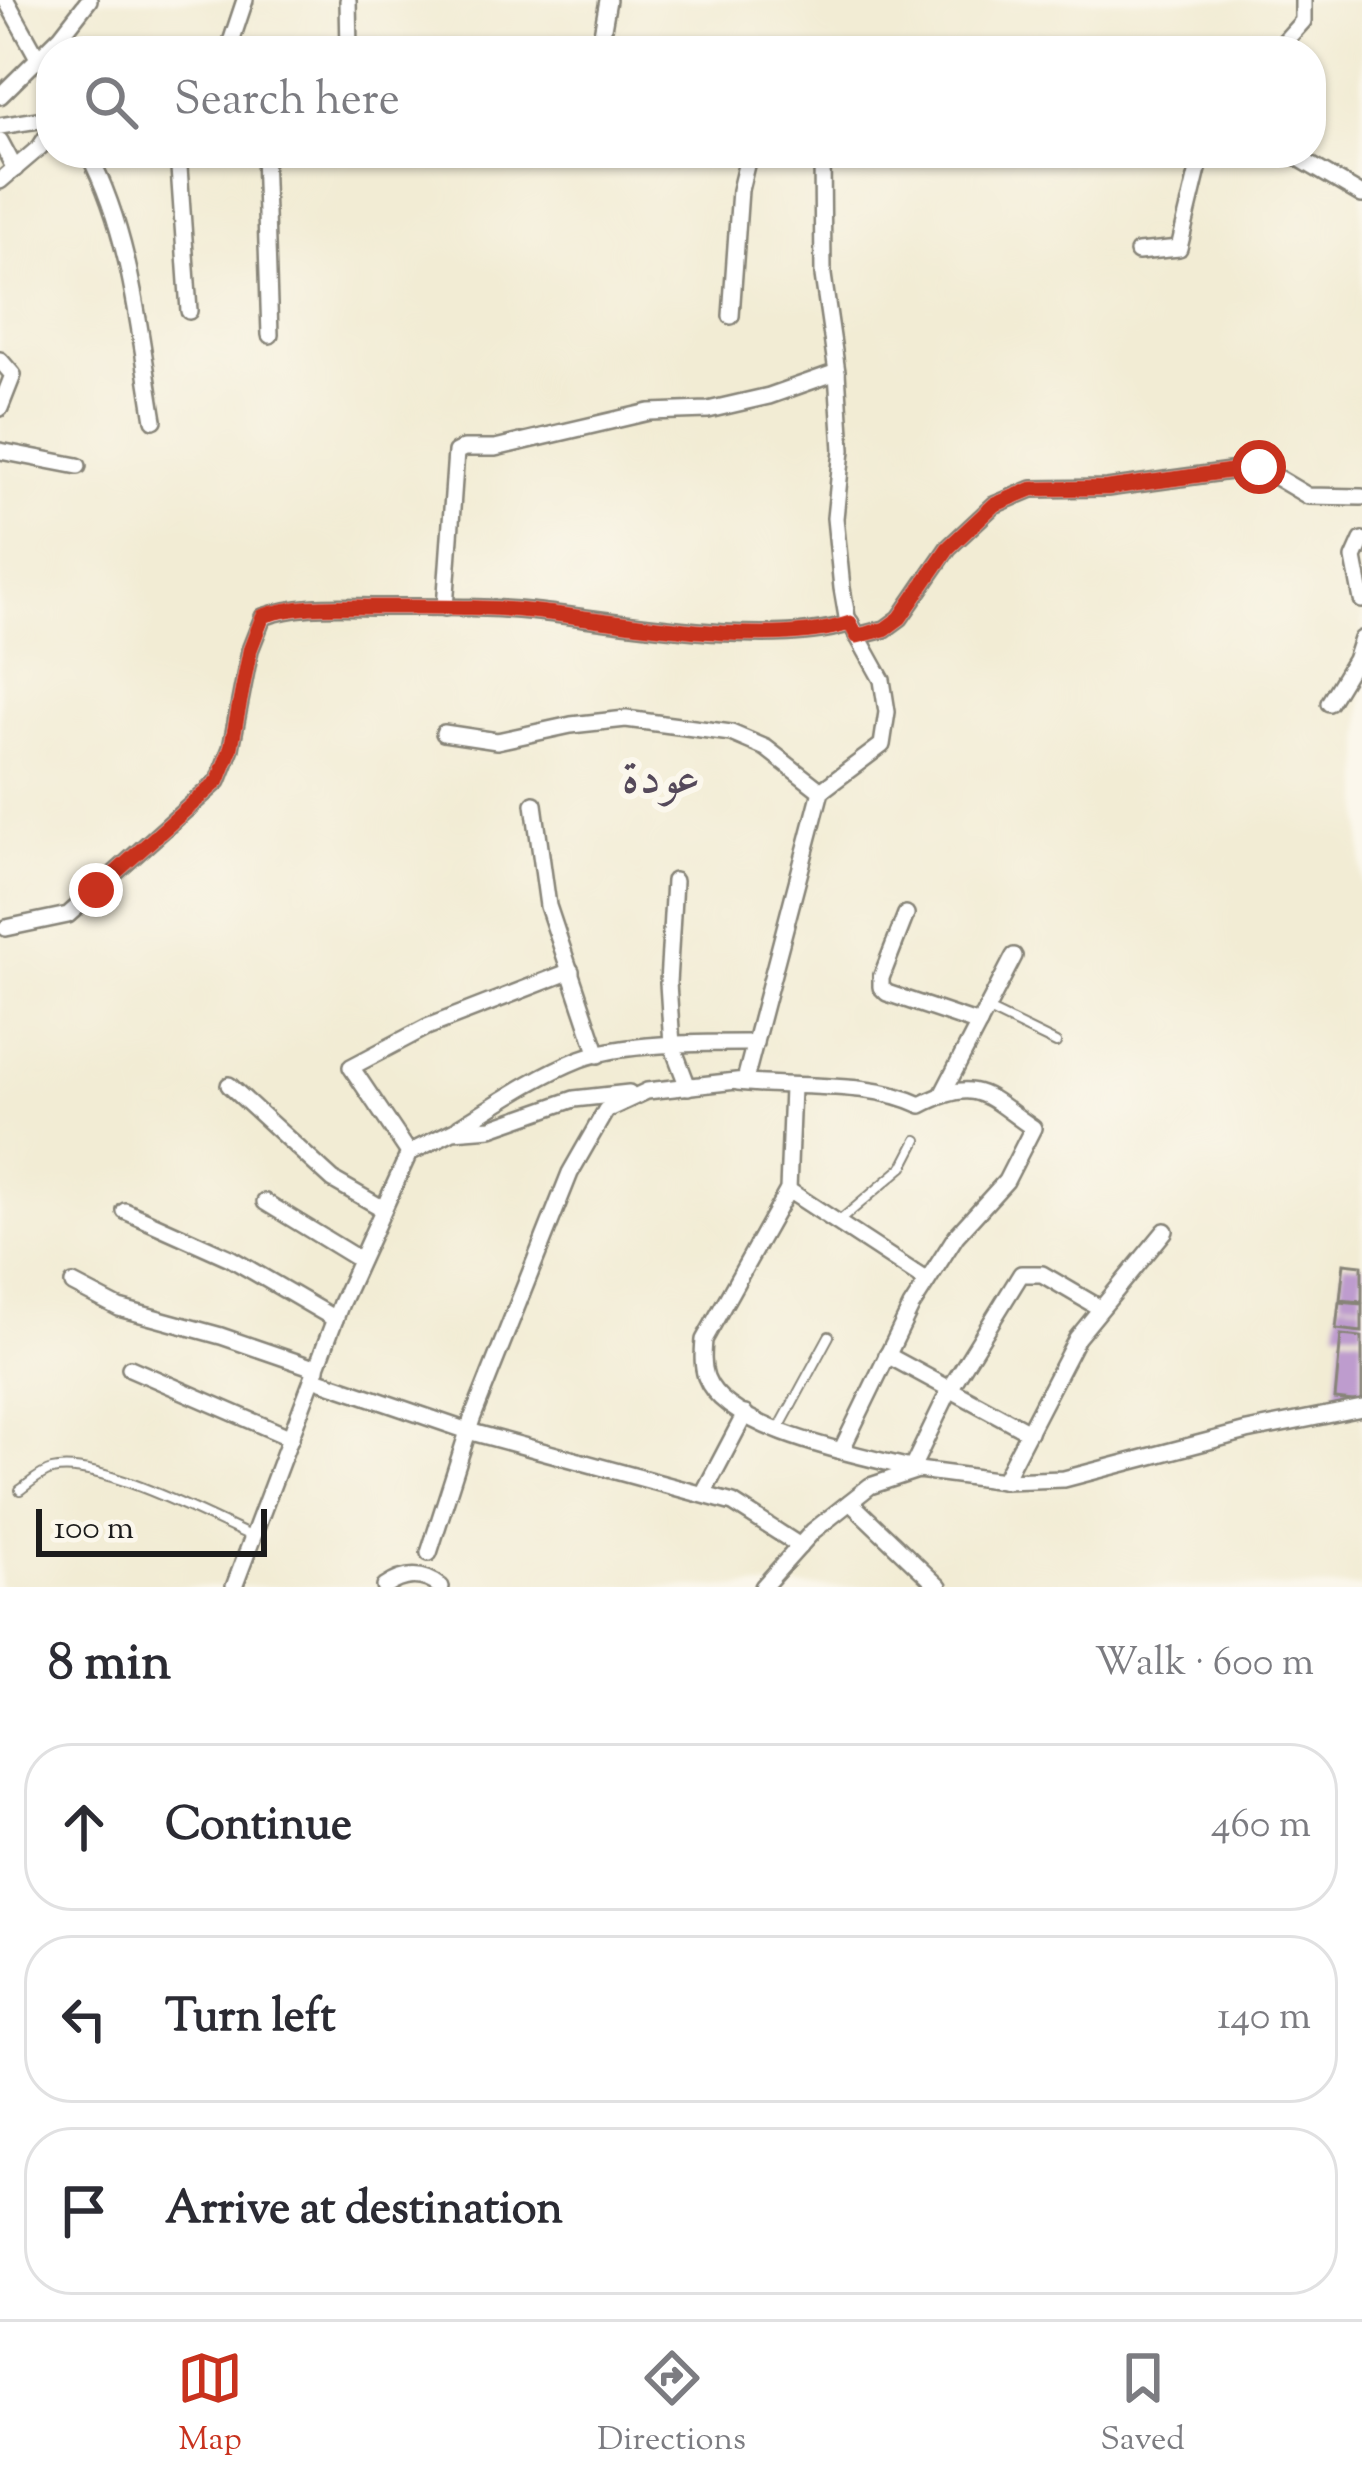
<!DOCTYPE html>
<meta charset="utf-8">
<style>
:root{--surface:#fff;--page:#f2f2f3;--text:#2b2b33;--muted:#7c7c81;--line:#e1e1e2;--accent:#c8321e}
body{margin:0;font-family:"Sorts Mill Goudy",Amiri,serif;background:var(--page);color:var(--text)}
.scale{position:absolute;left:36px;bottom:30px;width:231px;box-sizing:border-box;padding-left:12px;border:6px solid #1c1c1c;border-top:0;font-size:33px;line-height:42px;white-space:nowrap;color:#1c1c1c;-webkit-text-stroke:9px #fbf7ec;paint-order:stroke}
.stop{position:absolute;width:36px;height:36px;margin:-27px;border:9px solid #c8321e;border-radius:50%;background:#fff}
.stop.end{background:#c8321e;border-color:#fff;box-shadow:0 3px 12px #0008}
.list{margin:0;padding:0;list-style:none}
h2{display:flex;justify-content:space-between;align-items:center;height:156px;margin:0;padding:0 48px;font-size:51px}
h2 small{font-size:39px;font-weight:400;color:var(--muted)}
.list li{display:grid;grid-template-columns:78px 1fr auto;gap:36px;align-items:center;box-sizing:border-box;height:168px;margin:0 24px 24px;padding:0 24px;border:3px solid var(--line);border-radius:48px}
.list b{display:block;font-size:45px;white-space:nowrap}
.list em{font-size:39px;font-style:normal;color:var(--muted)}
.icon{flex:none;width:66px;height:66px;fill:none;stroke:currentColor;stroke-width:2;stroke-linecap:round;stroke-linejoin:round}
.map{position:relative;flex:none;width:1362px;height:1587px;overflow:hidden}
.search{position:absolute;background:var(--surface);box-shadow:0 3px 9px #0004;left:36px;right:36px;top:36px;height:132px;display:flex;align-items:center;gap:30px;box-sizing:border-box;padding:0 42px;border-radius:48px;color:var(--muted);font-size:45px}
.sheet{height:732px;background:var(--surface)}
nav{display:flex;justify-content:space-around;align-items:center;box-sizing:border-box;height:168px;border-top:3px solid var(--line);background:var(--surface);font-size:33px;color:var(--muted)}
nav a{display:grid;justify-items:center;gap:6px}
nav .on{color:var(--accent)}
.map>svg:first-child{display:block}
.building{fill:#be9cce}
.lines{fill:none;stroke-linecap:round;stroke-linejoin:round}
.lane-casing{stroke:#878478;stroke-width:12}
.street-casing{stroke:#878478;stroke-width:20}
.lane{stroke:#fff;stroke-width:8}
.street{stroke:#fff;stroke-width:15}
.route{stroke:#c8321e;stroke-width:15}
.labels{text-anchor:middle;stroke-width:12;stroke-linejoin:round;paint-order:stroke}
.neighbourhood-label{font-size:48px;fill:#55495a;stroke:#fbf7ec}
</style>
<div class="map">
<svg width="1362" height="1587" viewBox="0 0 1362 1587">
<rect width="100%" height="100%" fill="#fbf7ec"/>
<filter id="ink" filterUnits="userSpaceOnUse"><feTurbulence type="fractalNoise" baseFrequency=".00833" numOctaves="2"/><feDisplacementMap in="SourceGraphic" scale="24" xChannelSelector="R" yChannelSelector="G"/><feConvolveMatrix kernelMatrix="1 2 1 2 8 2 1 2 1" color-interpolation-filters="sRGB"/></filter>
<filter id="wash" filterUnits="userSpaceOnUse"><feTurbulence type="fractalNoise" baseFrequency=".004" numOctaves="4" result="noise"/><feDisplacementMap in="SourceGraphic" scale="48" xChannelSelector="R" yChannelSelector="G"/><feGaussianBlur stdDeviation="2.7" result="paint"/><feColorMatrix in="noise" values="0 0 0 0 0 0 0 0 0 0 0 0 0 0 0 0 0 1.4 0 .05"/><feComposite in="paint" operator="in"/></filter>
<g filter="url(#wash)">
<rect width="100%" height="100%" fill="#f2ecd4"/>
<g id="blocks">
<g class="building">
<polygon points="1344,1263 1362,1265 1362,1302 1340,1300"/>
<polygon points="1339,1302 1362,1304 1362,1332 1336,1329"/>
<polygon points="1341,1335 1362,1337 1362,1402 1335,1399"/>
</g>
</g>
</g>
<g filter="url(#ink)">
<use href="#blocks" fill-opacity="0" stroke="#878478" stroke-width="3"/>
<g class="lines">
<g class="lane-casing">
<g id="lane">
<polyline points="988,1010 1056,1043"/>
<polyline points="838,1222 903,1167 917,1140"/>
<polyline points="778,1430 829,1336"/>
<path d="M 20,1490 C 30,1483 40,1473 52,1470 C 97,1458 208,1517 251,1536"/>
</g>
</g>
<g class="street-casing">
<g id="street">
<polyline points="6,0 38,58"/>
<polyline points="348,0 349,51"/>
<polyline points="228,51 245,0"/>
<polyline points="599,51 608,0"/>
<polyline points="1276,51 1303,21 1303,0"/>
<polyline points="0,96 61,36 89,0"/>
<polyline points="0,126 51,118"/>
<polyline points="0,141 15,169"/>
<path d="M 88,153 C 131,235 139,330 154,420"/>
<polyline points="178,153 189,311"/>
<polyline points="264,153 270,335"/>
<polyline points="1290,153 1362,195"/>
<polyline points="0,181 40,147 51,130"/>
<polyline points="1138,252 1179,248 1202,153"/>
<polyline points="731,316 740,190 749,153"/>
<polyline points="0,360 13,375 0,408"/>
<polyline points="0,451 78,466"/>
<polyline points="1362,540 1354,558 1362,600"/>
<polyline points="445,608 456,452 464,448 495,448 649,412 708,410 769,396 837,372"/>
<polyline points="857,636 885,629 900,618 948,548 994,505 1032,489 1107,488 1259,467 1308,496 1362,497"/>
<polyline points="1329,703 1355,660 1362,639"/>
<polyline points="444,733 497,741 571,725 626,719 731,733 766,748 821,791"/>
<polyline points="534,804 548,906 598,1055"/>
<polyline points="674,881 668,983 672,1045 688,1087"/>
<polyline points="906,914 881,978 881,987 887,993 979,1024"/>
<path d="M 6,928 L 68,915 L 218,781 L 231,748 L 250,650 L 263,617 C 301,603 341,607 382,607 C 433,607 487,606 539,612 C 623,622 773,649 851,623"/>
<path d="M 738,1082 C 797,1089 868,1080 921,1105 C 978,1076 985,1095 1033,1128 L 1006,1181 L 956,1236 L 911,1307 L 841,1451"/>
<polyline points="229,1085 333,1180 382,1208"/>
<path d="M 792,1088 L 788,1190 L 704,1340 C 703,1353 702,1365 706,1377 C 726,1431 863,1456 915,1469"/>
<polyline points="943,1093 1014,956"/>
<path d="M 459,1127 C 498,1103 537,1076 580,1059 C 624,1042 706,1043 755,1043"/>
<polyline points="409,1153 351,1067 427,1027 571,971"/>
<polyline points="788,1190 927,1281"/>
<polyline points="265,1202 360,1260"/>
<polyline points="125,1211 230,1258 335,1319"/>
<polyline points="73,1284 119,1308 221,1336 317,1369"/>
<polyline points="887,1355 1029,1432"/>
<polyline points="130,1368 291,1438"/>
<polyline points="313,1378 468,1431 733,1503 800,1546"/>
<polyline points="912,1468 950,1389 1021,1274 1042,1274 1100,1308"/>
<polyline points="1003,1481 1077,1338 1165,1231"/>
<polyline points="703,1494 745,1414"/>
<polyline points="850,1502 939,1587"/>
<polyline points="429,1553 472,1419 570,1173 606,1110 647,1091 745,1080 821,791 882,745 887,712 882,680 847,617 842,588 835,518 842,450 837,372 823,275 822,153"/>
<polyline points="234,1587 341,1303 409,1153 453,1131 491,1128 574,1099 629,1093"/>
<path d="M 385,1587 C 404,1574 422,1572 441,1587"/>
<polyline points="763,1587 813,1531 870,1486 918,1470 1003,1481 1064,1479 1247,1431 1362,1408"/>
</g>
</g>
<use href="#lane" class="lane"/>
<use href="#street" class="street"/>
</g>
</g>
<g class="lines" filter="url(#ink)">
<path class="route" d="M 96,890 L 218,781 L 231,748 L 250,650 L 263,616 C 301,603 341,607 382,607 C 433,607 487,606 539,612 C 623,622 772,649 850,623 L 857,636 L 885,629 L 900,618 L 948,548 L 994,505 L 1032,489 L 1107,488 L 1259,467"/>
</g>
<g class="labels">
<g class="neighbourhood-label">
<text x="661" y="793">عودة</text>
</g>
</g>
</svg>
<div class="scale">100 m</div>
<div class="stop" style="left:1259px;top:467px"></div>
<div class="stop end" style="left:96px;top:890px"></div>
<div class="search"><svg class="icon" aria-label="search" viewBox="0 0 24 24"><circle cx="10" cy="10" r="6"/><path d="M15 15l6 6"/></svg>Search here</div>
</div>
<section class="sheet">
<h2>8 min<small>Walk · 600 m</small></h2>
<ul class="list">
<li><svg class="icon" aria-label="ahead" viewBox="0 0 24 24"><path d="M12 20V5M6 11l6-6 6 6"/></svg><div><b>Continue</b></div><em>460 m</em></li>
<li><svg class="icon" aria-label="left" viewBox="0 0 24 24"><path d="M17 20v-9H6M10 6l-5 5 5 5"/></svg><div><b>Turn left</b></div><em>140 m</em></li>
<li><svg class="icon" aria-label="arrive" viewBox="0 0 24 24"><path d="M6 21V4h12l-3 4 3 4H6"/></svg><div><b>Arrive at destination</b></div></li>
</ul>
</section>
<nav>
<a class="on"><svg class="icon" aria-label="map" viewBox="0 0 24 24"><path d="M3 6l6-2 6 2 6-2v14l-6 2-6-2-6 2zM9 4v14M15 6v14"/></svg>Map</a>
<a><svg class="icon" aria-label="directions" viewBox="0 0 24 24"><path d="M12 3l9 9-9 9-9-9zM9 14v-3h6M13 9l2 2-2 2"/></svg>Directions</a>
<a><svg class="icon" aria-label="saved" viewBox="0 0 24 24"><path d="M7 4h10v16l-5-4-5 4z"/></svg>Saved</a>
</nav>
